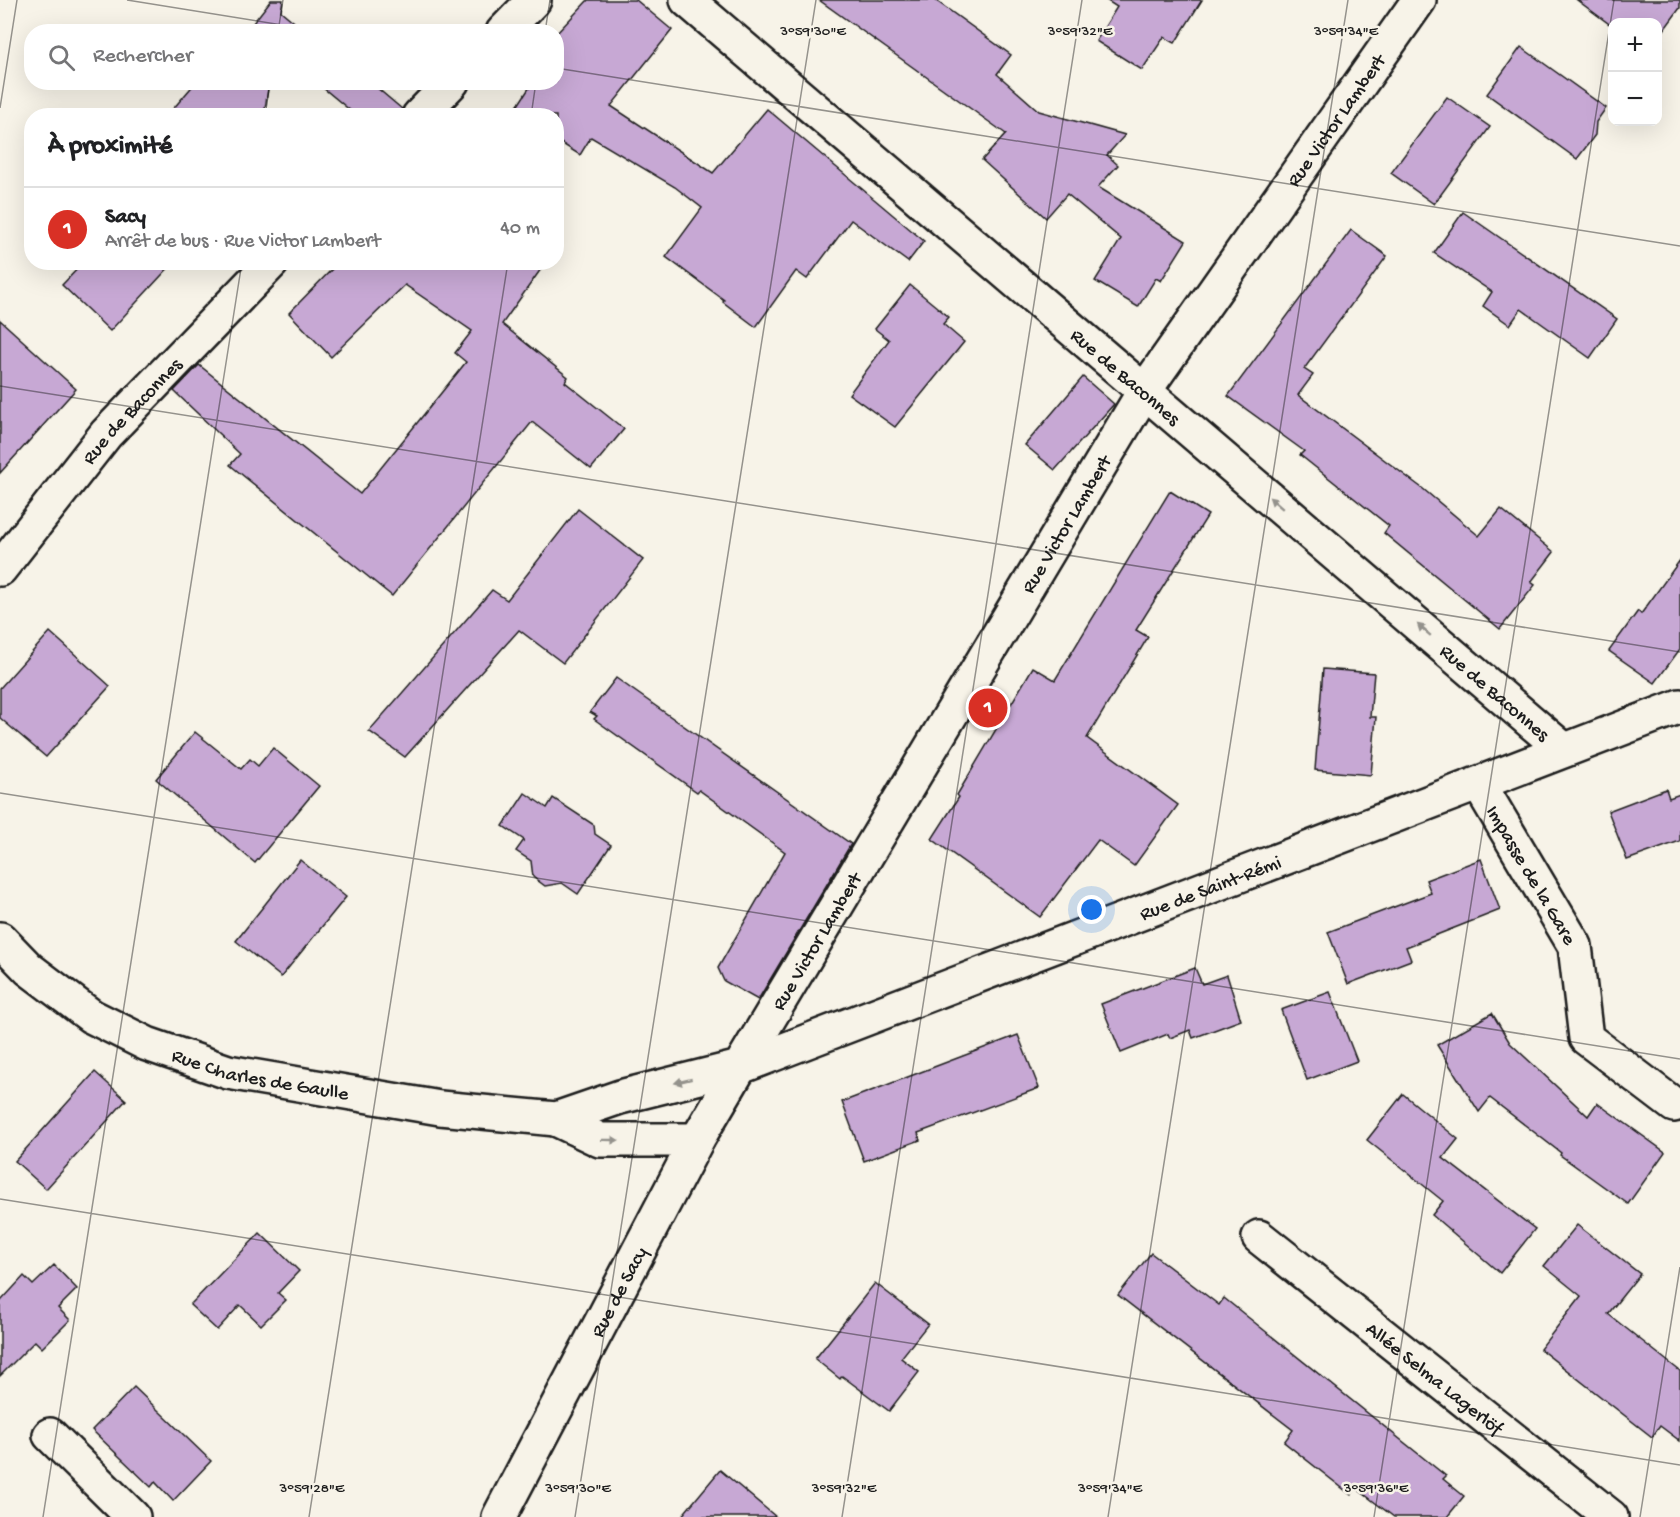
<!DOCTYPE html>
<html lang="fr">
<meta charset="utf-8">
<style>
:root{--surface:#fff;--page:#f2f2f2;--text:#202124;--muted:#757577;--line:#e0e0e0;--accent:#d93025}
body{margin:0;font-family:"Gochi Hand",sans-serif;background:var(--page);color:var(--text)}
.controls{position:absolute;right:18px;top:18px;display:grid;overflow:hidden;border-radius:12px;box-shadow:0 6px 24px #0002}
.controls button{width:54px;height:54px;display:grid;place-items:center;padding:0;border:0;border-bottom:2px solid var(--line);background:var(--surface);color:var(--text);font:30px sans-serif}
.you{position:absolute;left:1092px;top:910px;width:21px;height:21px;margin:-15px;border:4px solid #fff;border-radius:50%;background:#1a73e8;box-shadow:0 0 0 9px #1a73e833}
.badge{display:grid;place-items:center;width:39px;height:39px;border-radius:50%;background:var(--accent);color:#fff;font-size:20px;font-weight:700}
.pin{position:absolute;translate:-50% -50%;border:3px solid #fff;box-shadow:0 2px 6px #0006}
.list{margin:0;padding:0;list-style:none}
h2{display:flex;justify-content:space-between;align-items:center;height:78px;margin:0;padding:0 24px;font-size:26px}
h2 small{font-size:20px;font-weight:400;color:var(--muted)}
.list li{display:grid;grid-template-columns:39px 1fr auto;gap:18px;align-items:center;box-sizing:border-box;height:84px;padding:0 24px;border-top:2px solid var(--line)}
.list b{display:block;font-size:22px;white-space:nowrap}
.list p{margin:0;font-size:20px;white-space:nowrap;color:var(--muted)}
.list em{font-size:20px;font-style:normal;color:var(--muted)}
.icon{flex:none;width:33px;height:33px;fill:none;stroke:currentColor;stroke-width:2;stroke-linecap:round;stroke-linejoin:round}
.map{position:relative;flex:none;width:1680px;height:1517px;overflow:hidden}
.search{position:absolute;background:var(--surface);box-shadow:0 6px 24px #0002;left:24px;top:24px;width:540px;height:66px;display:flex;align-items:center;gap:15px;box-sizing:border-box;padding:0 21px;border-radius:24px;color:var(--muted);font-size:22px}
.panel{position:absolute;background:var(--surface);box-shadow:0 6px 24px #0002;left:24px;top:108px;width:540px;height:162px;border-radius:24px}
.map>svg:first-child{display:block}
.building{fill:#c7a8d4;stroke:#1c1c1c;stroke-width:1.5}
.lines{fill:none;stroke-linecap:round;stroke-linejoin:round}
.street-casing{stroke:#1c1c1c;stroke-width:38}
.secondary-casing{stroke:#1c1c1c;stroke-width:38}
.street{stroke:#f7f3e8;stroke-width:33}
.secondary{stroke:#f7f3e8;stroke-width:33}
.oneway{fill:#94928c}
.ticks{fill:none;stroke:#1c1c1c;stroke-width:1.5;stroke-opacity:0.45}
.labels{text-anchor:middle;stroke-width:5;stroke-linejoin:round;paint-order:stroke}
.street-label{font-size:20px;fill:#1c1c1c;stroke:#f7f3e8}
.ticks-label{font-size:15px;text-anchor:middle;fill:#1c1c1c;stroke:#f7f3e8;stroke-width:5;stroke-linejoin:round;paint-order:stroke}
</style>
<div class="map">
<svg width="1680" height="1517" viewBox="0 0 1680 1517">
<rect width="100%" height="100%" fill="#f7f3e8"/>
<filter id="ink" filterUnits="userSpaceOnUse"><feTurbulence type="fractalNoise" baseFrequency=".0167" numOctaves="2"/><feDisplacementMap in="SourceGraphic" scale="12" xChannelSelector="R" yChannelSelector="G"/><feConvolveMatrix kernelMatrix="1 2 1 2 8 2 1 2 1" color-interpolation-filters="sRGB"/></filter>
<g filter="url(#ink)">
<g class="building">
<polygon points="271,0 283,0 281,11 306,32 246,32"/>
<polygon points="588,0 636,0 672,30 611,106 713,173 767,109 924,241 908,262 851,220 807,279 796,271 756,327 723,302 724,300 666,257 702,208 675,187 591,137 580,155 556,140 556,116 511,116 533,82 556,82 556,34"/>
<polygon points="819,0 935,0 1011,55 997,74 1039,111 1125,135 1107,155 1118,165 1098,187 1186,241 1161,281 1156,278 1138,307 1095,281 1121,239 1067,194 1046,218 982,160 1006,134"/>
<polygon points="1106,0 1202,0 1175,43 1164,37 1142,70 1096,41 1117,7"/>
<polygon points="1577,0 1680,0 1680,8 1658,38 1658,22 1612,22 1612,26"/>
<polygon points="1521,47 1606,108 1596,122 1595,135 1577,159 1487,94"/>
<polygon points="196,82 269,82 264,116 167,116"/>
<polygon points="316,82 370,82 402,109 401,116 357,116"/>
<polygon points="1447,97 1490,127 1434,204 1391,173"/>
<polygon points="1463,212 1617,319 1590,358 1521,309 1510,325 1483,306 1492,292 1434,253"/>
<polygon points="1351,230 1387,256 1304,369 1313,375 1298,395 1422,488 1479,536 1501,509 1554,552 1531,582 1535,585 1500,629 1384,533 1389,526 1300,455 1304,451 1228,396"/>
<polygon points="84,262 174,262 110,331 62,285"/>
<polygon points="339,262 546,262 502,324 568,377 565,382 624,429 591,469 532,422 392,596 230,465 240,454 174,391 199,365 360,494 466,362 455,353 472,331 405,285 331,357 289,313"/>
<polygon points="910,285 949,317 943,324 964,342 895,427 849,394 889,340 875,329"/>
<polygon points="0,320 76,389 0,473"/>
<polygon points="1083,377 1114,404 1055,470 1025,445"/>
<polygon points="1170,491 1208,515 1136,630 1148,637 1087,738 1178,805 1134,866 1098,840 1040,917 932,839 959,797 957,795 1033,667 1055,680"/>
<polygon points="578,509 643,560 563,663 519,630 405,757 369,731 492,590 507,600"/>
<polygon points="1680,560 1680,649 1655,683 1609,651 1638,611 1641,614"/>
<polygon points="50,632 110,686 46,757 0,718 0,688"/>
<polygon points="1323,669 1374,673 1370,717 1376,717 1371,775 1315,770"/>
<polygon points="616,678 851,844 758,1000 724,981 718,968 785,852 699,790 697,792 594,719 597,716 590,712"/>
<polygon points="195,732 241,769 250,759 258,766 273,748 319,786 255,863 156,779"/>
<polygon points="1666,789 1669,798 1680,794 1680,841 1627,860 1608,811"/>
<polygon points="525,793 547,808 553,798 594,825 595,834 611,845 578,894 562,883 545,886 533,877 531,861 516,851 524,840 503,826"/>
<polygon points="1481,859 1500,910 1406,947 1411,960 1348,984 1328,932 1431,893 1426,880"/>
<polygon points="300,860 346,897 281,977 236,941"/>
<polygon points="1195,968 1202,984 1227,975 1241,1020 1193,1038 1190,1030 1170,1038 1168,1034 1121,1053 1101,1004"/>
<polygon points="1330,992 1357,1061 1307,1080 1281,1010"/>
<polygon points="1492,1013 1510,1043 1588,1116 1597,1103 1665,1152 1628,1204 1560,1155 1561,1153 1490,1098 1479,1112 1437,1045"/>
<polygon points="1018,1035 1039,1088 918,1133 920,1140 864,1161 842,1102"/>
<polygon points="95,1072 126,1100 46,1189 15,1161"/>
<polygon points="1403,1094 1458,1139 1443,1158 1535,1229 1500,1273 1432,1215 1443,1201 1367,1140"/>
<polygon points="1577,1225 1640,1274 1608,1314 1680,1371 1680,1441 1660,1426 1652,1437 1540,1349 1581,1296 1544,1266"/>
<polygon points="260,1233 299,1271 278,1293 286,1300 261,1325 240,1305 217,1330 190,1305"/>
<polygon points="1151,1253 1219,1305 1224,1298 1446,1476 1443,1479 1464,1496 1447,1517 1394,1517 1356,1488 1351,1495 1284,1442 1293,1430 1118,1295"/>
<polygon points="54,1265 77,1289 58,1308 70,1320 42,1348 35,1341 0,1376 0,1302 24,1276 33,1285"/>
<polygon points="875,1283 928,1324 901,1358 919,1372 889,1411 842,1376 840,1379 815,1359"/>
<polygon points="134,1387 211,1461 173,1501 155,1482 151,1487 92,1430"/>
<polygon points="720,1470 776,1517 681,1517"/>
</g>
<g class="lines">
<g class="street-casing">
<g id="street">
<path id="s1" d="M 687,0 L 1564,750"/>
<polyline points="503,32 534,0"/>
<polyline points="419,116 452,82"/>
<path id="s2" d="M 0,569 L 106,434 L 272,262"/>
<path id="s3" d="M 1479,784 L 1575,946 L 1586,1038 L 1674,1105"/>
<polyline points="556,1119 600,1140 697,1140"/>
<path id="s4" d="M 1259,1237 L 1611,1517"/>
<polyline points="50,1435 133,1517"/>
<path id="s5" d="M 499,1517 L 697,1140 L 740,1067 L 1680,706"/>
</g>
</g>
<g class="secondary-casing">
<g id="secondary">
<path id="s6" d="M 0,939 L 29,969 L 91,1016 L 147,1044 L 228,1072 L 440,1108 L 556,1119 L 620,1097 L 740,1067 L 1145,390 L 1419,0"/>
</g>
</g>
<use href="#street" class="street"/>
<use href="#secondary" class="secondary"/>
</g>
<defs><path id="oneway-solid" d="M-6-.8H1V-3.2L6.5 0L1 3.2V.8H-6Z" transform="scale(1.5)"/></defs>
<g class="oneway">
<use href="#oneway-solid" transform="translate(1276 503) rotate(-139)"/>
<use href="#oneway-solid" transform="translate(1424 630) rotate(-139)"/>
<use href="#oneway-solid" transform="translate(683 1081) rotate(166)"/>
<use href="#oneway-solid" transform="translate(610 1140) rotate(1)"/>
</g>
</g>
<path class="ticks" d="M 127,0 L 326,32M 278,32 L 283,0M 545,32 L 550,0M 556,68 L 1680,246M 0,108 L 17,0M 265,116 L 270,82M 531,116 L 536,82M 0,386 L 1680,652M 0,793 L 1680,1059M 0,1199 L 1680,1465M 43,1517 L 242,262M 309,1517 L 508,262M 575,1517 L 816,0M 842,1517 L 1082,0M 1108,1517 L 1348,0M 1374,1517 L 1614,0M 1640,1517 L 1680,1267"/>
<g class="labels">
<g class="street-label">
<text dy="7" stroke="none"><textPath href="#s6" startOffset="1910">Rue Victor Lambert</textPath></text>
<text dy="7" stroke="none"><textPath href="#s1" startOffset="578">Rue de Baconnes</textPath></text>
<text dy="7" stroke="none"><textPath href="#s2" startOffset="206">Rue de Baconnes</textPath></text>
<text dy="7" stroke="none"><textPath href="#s6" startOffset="1424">Rue Victor Lambert</textPath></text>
<text dy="7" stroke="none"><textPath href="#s1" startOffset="1064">Rue de Baconnes</textPath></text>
<text dy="7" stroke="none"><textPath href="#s3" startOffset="105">Impasse de la Gare</textPath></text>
<text dy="7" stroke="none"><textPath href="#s5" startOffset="1014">Rue de Saint-Rémi</textPath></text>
<text dy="7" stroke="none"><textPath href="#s6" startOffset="938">Rue Victor Lambert</textPath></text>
<text dy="7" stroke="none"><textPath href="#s6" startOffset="300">Rue Charles de Gaulle</textPath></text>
<text dy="7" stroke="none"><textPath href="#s5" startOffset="255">Rue de Sacy</textPath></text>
<text dy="7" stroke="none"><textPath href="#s4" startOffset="225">Allée Selma Lagerlöf</textPath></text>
</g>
</g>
<g class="ticks-label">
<text x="813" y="35">3°59'30"E</text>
<text x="1080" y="35">3°59'32"E</text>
<text x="1346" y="35">3°59'34"E</text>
<text x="312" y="1492">3°59'28"E</text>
<text x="578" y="1492">3°59'30"E</text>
<text x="844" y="1492">3°59'32"E</text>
<text x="1110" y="1492">3°59'34"E</text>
<text x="1376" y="1492">3°59'36"E</text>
</g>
</svg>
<div class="controls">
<button>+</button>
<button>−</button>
</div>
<div class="you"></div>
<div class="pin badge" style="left:988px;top:708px">1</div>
<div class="search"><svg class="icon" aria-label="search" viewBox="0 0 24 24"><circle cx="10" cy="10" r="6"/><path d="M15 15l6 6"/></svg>Rechercher</div>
<section class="panel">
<h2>À proximité<small></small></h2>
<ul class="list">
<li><span class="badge">1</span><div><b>Sacy</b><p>Arrêt de bus · Rue Victor Lambert</p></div><em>40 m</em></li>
</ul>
</section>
</div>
